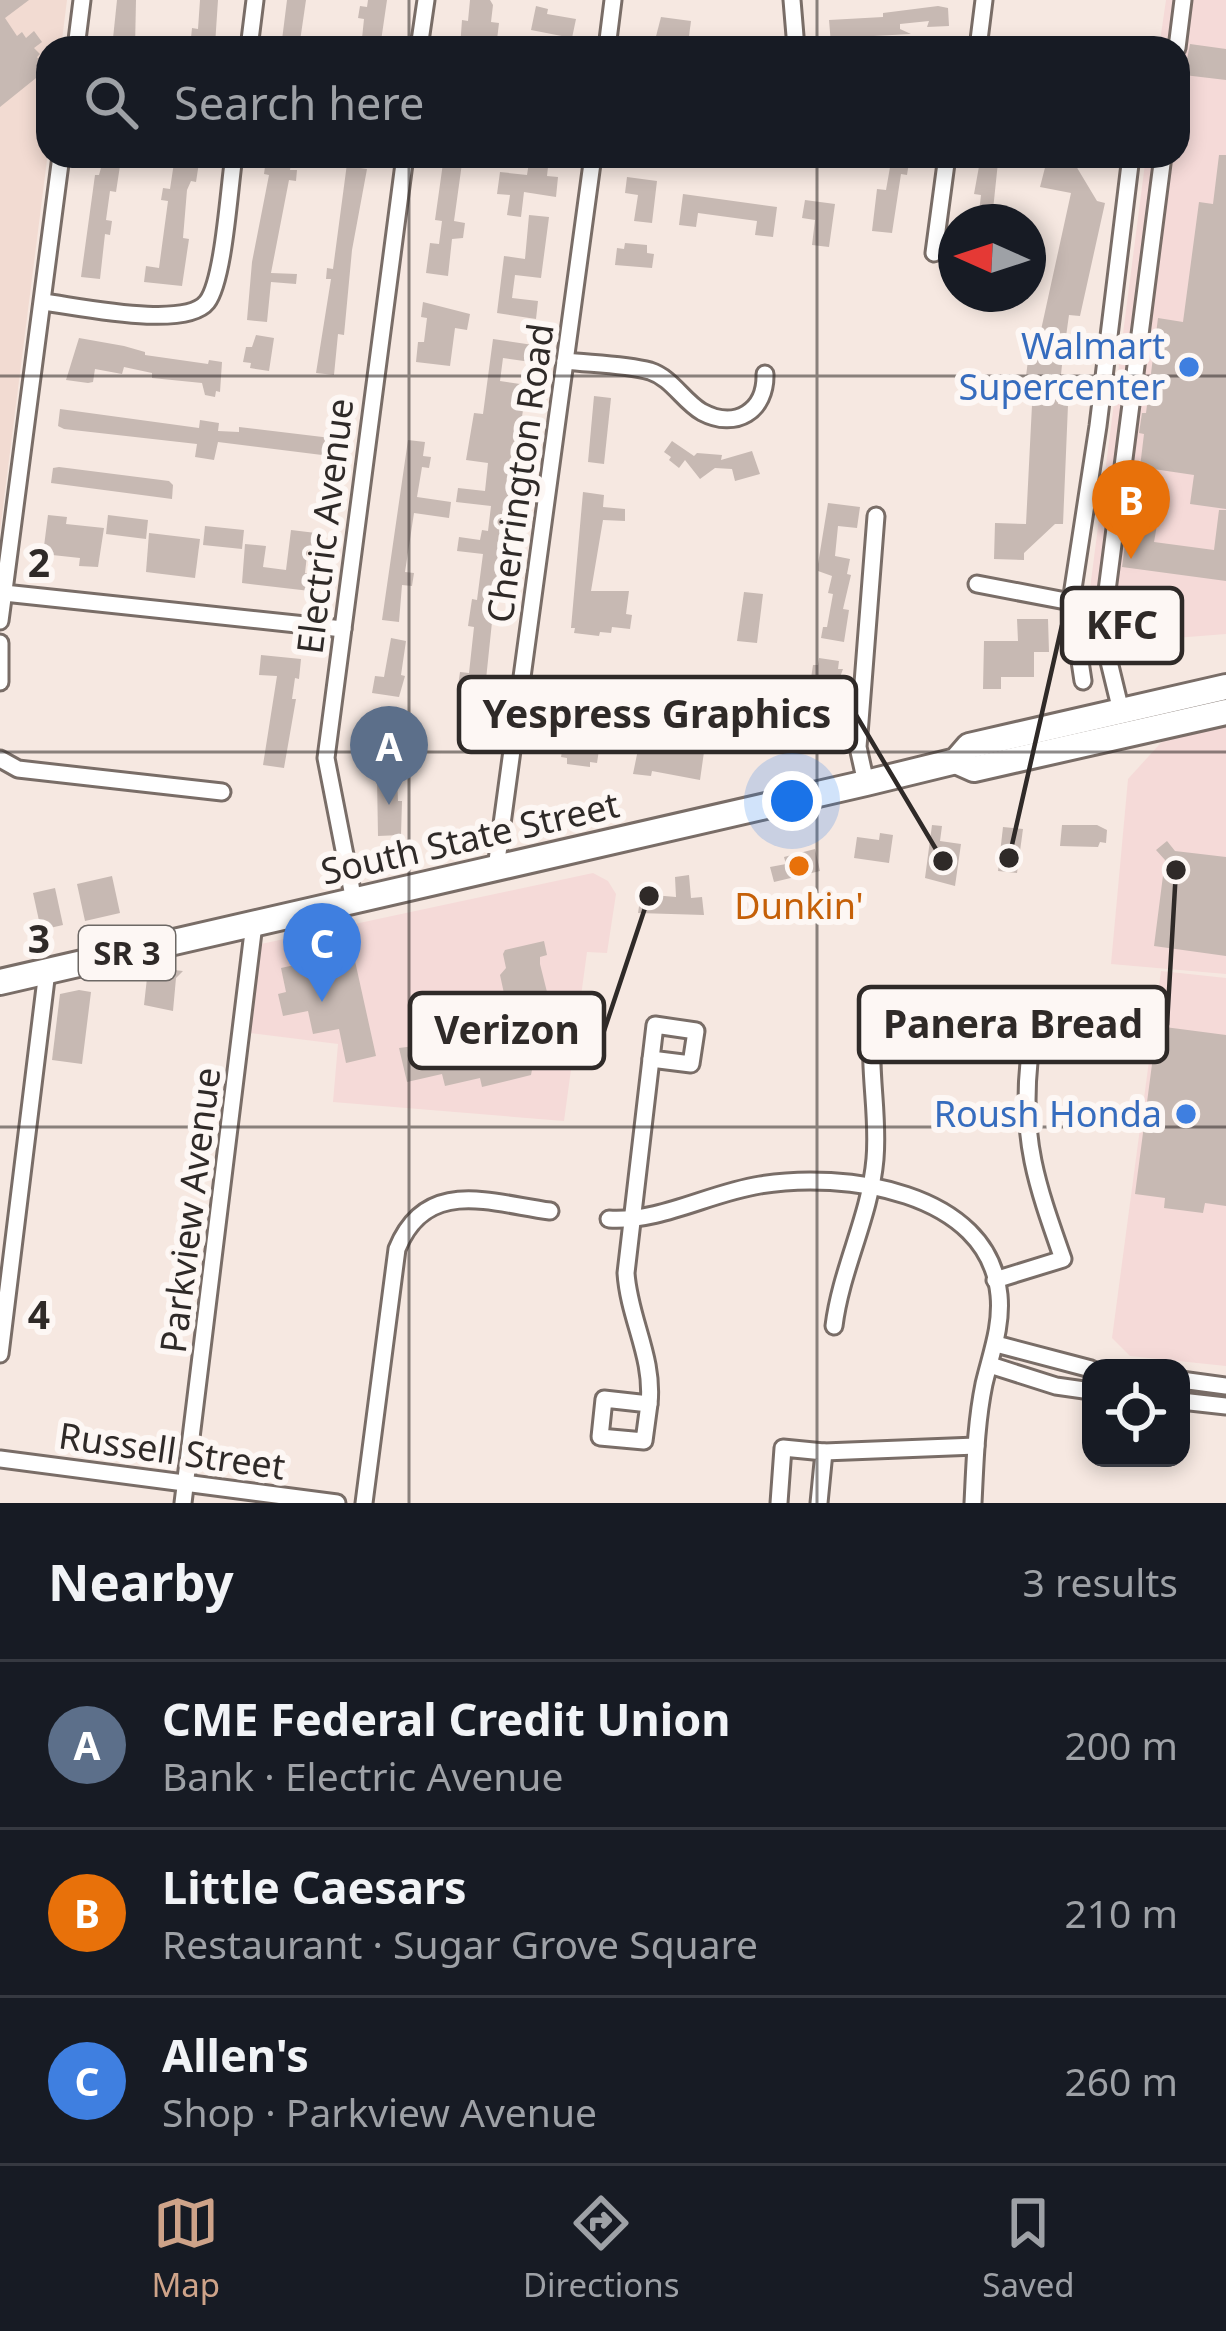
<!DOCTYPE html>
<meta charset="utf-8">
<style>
:root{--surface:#171b24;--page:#242831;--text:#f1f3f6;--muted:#9ea1a6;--line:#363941;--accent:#cea389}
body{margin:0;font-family:"Noto Sans",sans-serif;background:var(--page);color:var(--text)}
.controls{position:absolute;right:36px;bottom:36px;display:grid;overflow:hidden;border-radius:24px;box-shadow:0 6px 18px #0003}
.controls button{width:108px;height:108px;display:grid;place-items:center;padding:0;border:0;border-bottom:3px solid var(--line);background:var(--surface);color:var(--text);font:60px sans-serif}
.compass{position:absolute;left:938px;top:204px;width:108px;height:108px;border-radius:50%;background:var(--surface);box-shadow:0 6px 18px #0003;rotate:273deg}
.you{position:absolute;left:792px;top:801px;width:42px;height:42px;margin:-30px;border:9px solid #fff;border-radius:50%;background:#1a73e8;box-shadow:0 0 0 18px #1a73e833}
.badge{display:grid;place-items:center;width:78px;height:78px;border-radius:50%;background:var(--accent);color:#fff;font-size:39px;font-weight:700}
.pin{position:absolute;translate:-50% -99px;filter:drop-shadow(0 3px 6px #0008)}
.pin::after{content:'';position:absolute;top:63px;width:42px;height:36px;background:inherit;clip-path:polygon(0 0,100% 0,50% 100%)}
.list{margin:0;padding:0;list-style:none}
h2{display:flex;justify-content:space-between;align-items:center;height:156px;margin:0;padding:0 48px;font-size:51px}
h2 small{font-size:39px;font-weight:400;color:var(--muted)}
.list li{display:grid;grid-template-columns:78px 1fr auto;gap:36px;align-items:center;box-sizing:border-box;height:168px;padding:0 48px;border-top:3px solid var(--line)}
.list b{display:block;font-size:45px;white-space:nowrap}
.list p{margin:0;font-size:39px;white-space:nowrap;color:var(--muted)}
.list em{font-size:39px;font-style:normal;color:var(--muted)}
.icon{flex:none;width:66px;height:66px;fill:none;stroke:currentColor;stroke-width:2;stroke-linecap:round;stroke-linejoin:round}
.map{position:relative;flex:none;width:1226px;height:1503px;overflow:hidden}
.search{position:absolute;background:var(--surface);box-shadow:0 6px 18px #0003;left:36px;right:36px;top:36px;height:132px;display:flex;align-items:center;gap:30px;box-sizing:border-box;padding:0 42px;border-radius:36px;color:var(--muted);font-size:45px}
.sheet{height:660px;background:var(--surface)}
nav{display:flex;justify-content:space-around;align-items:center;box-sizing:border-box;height:168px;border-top:3px solid var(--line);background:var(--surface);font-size:33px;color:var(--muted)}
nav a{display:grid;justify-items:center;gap:6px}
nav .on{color:var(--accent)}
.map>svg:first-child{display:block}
.commercial{fill:#f5dad8}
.built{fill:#f2dbd2}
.building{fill:#c7b9b3}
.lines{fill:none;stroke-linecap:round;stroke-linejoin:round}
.street-casing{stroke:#796d67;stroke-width:21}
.primary-casing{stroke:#796d67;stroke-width:30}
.street{stroke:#fff;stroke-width:15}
.primary{stroke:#fff;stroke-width:24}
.grid{fill:none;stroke:#2f2a28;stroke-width:3;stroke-opacity:0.55}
.shop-dot{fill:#3f7fe0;stroke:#fdf7f4;stroke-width:4.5}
.food-dot{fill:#e8710a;stroke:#fdf7f4;stroke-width:4.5}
.labels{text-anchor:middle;stroke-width:12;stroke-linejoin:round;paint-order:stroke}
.shield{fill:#fdf7f4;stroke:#6d6865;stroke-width:3}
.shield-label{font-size:33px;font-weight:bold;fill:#2f2a28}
.shop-label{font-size:36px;fill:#366cbe;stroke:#fdf7f4;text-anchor:end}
.street-label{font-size:36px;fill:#2f2a28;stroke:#fdf7f4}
.food-label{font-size:36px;fill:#c56008;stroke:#fdf7f4}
.grid-label{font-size:39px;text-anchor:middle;font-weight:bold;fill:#2f2a28;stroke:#fdf7f4;stroke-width:12;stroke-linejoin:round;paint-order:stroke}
.leader{fill:none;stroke:#2f2a28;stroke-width:4.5}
.callout-dot{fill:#2f2a28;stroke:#fdf7f4;stroke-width:4.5}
.callout{fill:#fdf7f4;stroke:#2f2a28;stroke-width:4.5}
.callout-label{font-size:39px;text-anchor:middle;font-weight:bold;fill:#2f2a28}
</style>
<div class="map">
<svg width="1226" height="1503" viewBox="0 0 1226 1503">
<rect width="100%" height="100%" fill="#f6e8e1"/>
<g class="commercial">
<polygon points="1166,0 1226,0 1226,634 1087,645 1084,635 1146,156 1178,156 1178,48 1159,48"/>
<polygon points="1226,687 1226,974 1111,964 1128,779 1208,691"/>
<polygon points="593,873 608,881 616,894 607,953 587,952 564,1121 333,1102 338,1044 242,1032 252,946"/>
<polygon points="1161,971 1226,978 1226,1366 1130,1356 1112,1338"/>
</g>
<polygon class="built" points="0,0 67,0 61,48 48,48 48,152 0,531"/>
<g class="building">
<polygon points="0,0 29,0 5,18 17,36 22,32 26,38 34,31 42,42 34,48 40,54 37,57 41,63 36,67 41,74 0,107"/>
<polygon points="117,0 136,0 135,48 112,48"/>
<polygon points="200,0 218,0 215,45 190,48 192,28 198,29"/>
<polygon points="287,0 306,0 299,48 281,48"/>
<polygon points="368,0 387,0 380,48 361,48 364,19 358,18 360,6 367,7"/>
<polygon points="470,0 490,0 493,5 491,22 499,23 496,48 460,48 462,20 468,21"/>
<polygon points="536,6 548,9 547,14 576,19 572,38 531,30"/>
<polygon points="938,6 948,8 949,26 927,27 929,21 900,24 900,29 911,34 855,37 831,44 829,20 883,17 883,13"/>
<polygon points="661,17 691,21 688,44 653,48"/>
<polygon points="1190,44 1226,49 1226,80 1184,75"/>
<polygon points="1219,155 1226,155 1226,509 1190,504 1194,475 1140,467 1144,434 1139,433 1142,413 1146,413 1158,318 1183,322 1199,202 1213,204"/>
<polygon points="175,156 200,156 196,182 191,181 187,190 183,238 189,239 182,286 144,282 146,266 159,268 168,201 161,200 163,188 170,189"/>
<polygon points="348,156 361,156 360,168 367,169 352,250 344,335 338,334 334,375 316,373 331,279 326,279 327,268 333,269"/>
<polygon points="444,156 463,156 454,221 465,223 463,238 452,239 448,276 426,273 430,243 439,244 442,221 435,220"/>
<polygon points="530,156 549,158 547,176 558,177 556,197 524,192 521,217 507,215 510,195 497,194 500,172 527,175"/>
<polygon points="892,156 910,156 907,175 901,174 892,233 872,231 877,189 886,190"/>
<polygon points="1048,156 1077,159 1076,166 1097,201 1105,203 1080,316 1069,315 1062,365 1058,404 1068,405 1063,524 1055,524 1024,553 1024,560 994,559 995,523 1026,524 1033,385 1025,384 1032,329 1041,330 1071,193 1040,187"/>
<polygon points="104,157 121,159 116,192 110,191 106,220 112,221 110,235 105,234 100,279 81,277 95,175 99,175"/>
<polygon points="266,159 291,163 290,170 297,170 296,181 289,180 271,273 297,274 296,284 271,282 267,322 247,320 252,262 269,175 264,174"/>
<polygon points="980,161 998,162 993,210 1003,211 1002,222 978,222 981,195 974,194"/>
<polygon points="627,177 657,181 652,223 634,221 638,195 625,193"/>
<polygon points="683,194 777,207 773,237 755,235 757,221 698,213 696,227 679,225"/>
<polygon points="805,200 835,204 829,247 812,245 815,220 802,218"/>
<polygon points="529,215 549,217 541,278 515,275 512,298 538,301 536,319 497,313 504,256 525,259"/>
<polygon points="625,243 647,245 647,253 654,254 652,268 615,265 617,248 624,249"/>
<polygon points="423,302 470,314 467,330 455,328 450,366 416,362 418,342 424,342 427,318 421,317"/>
<polygon points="256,335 274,338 269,371 250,368 251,363 243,362 246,347 252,347"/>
<polygon points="79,338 124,346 145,352 145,355 208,364 209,360 222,362 220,392 216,391 215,397 205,395 202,383 152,378 152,373 124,367 122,374 95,369 93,382 88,383 66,380"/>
<polygon points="493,339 533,345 531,362 503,358 500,381 527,385 497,574 480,737 462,735 468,687 458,686 460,672 469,673 474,627 468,626 472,599 477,600 483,554 457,551 459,537 480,540 482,530 488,531 491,506 456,502 458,488 485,491 488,463 466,460 474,413 483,414"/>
<polygon points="594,396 611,398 604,464 588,462"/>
<polygon points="60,409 199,428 200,420 219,423 218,431 239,432 239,427 331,438 330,456 218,442 214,460 195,457 197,444 64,429 58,426"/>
<polygon points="408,440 425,442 423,456 431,457 429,468 422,467 417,497 451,502 449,518 414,513 405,572 414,573 412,586 402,585 399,622 382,620"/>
<polygon points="672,441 694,456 697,453 722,455 721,460 752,451 760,474 735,481 732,469 715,468 700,479 685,460 679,468 669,460 671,457 664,452"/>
<polygon points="59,467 169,481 173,485 172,499 51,483 53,468"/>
<polygon points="583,492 604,495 603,507 625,509 625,521 603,520 591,591 629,591 626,614 632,615 630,629 612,627 611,633 600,632 599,636 574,633 575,628 571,628"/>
<polygon points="828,503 860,507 857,528 838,526 835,556 850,559 847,574 851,575 843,609 849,610 844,642 821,638 823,627 827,627 833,594 828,593 832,576 818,571 818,564"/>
<polygon points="1219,510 1226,510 1226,581 1122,567 1128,522 1157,525 1154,542 1214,550"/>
<polygon points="48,515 67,517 66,524 104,528 98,567 79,566 80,558 43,554"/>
<polygon points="108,515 148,520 146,539 106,534"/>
<polygon points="205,526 244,530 242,549 203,545"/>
<polygon points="291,530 316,533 314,546 308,546 305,573 312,574 310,591 242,583 245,544 266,546 263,567 286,570"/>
<polygon points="149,533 200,539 195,578 146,572"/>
<polygon points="744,592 763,594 757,643 737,641"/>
<polygon points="1017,619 1048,619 1049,652 1034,652 1034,677 1001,677 1001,689 983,689 984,641 1018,641"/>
<polygon points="391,638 406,641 401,675 405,676 399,697 372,693 375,676 384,677"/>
<polygon points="261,655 301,659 299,679 295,678 292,699 296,699 284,768 263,765 277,676 259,675"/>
<polygon points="819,658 839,661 838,669 843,669 836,688 810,685 813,665 818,665"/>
<polygon points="581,694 594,696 591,721 603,723 597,763 590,762 590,767 567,764 567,758 561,757 563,746 557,746 559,729 565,729 566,718 577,719"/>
<polygon points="644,720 659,721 656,750 704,752 700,780 652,771 651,776 633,774"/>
<polygon points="397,777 398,801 402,801 401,835 378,836 377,778"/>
<polygon points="932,825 942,826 940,841 961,844 955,886 925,878"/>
<polygon points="1062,825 1097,825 1107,830 1106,843 1100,842 1098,847 1060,846"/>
<polygon points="1003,827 1023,829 1017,873 998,871"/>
<polygon points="880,833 893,835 889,863 854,858 857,837 879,840"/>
<polygon points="1167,841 1175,851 1226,857 1226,956 1154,946 1165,860 1156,850"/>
<polygon points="815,849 820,871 774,882 770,867 786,864 784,857"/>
<polygon points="689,875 691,898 702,897 704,915 638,913 641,894 676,897 675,877"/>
<polygon points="112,876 120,913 85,921 77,884"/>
<polygon points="55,888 63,925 41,930 33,893"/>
<polygon points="544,941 547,955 540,957 540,964 547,992 538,994 544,1020 526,1024 538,1038 531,1075 482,1087 480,1078 445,1086 442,1074 407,1082 399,1048 469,1039 475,1046 509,1038 502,1007 505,998 500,975 506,968 503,954 505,950"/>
<polygon points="353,952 376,1056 346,1063 339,1029 313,1034 308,1011 283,1016 278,994 286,992 281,968"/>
<polygon points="156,968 183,971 176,978 173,1011 144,1005 148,969"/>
<polygon points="79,990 91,992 82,1064 52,1060 60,994"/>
<polygon points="1157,1026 1226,1035 1226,1206 1205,1203 1203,1213 1164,1208 1165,1198 1135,1194"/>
</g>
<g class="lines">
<g class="street-casing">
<g id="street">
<polyline points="792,0 796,48"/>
<polyline points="76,48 82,0"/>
<polyline points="249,48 255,0"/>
<polyline points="419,48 426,0"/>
<polyline points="607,48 613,0"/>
<polyline points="978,48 984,0"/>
<polyline points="1177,48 1183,0"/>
<polyline points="934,253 947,156"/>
<path d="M 43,302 C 77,306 185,330 207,302 C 224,280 229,188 234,156"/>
<path d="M 565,361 C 592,364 624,364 650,371 C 672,378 683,401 702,412 C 736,430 766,411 765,374"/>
<polyline points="977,584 1071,602"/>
<polyline points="4,593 343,629"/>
<polyline points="0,621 61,156"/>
<polyline points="0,643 0,682"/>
<polyline points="1083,681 1071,602 1098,426 1131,156"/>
<polyline points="1121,711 1104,641 1104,614 1163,156"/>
<polyline points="0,759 18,769 222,792"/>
<polyline points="866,783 858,747 876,516"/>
<polyline points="496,868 593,156"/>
<polyline points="354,901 326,758 405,156"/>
<polygon points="655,1025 696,1031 691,1064 651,1059"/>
<path d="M 609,1219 C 661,1222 709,1193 760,1185 C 842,1171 989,1190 999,1295 C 1002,1327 991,1354 984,1384 C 976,1423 975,1464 973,1503"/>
<path d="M 995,1280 L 1063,1259 C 1037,1185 1021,1141 1029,1062"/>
<path d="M 834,1326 C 841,1269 870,1217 875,1159 C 879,1114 868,1071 873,1026"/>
<polyline points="996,1344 1091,1369"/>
<polyline points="0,1354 47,971"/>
<polyline points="990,1365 1056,1386 1091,1391"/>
<polyline points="1181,1380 1226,1386"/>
<polygon points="604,1399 649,1404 644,1441 600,1437"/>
<polyline points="1181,1401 1226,1406"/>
<path d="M 649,1404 C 654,1357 629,1319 626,1273 L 651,1059"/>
<polyline points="824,1452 976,1446"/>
<polyline points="0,1459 337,1503"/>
<polyline points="183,1503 254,924"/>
<path d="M 364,1503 L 397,1249 C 426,1177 490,1203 550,1211"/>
<polyline points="779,1503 783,1448 824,1452 819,1503"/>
</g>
</g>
<g class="primary-casing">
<g id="primary">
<polyline points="956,761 974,769 1226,712"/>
<polyline points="0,982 866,783 956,761 969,746 1226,687"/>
</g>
</g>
<use href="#street" class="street"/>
<use href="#primary" class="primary"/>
</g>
<path class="grid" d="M 409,0 L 409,48M 817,0 L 817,48M 409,156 L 409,1503M 817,156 L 817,1503M 0,376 L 1226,376M 0,752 L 1226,752M 0,1127 L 1226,1127"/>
<g class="shop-dot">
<circle cx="1189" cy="367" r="12"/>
<circle cx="1186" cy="1114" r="12"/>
</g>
<circle class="food-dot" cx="799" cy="866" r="12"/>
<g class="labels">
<rect class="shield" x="79" y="926" width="96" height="54" rx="9"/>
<g class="shield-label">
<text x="127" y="965">SR 3</text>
</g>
<g class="shop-label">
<text x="1165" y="359">Walmart<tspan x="1165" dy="41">Supercenter</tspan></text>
<text x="1162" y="1127">Roush Honda</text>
</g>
<g class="street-label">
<text transform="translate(520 473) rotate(-82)" y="13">Cherrington Road</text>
<text transform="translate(325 526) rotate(-83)" y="13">Electric Avenue</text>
<text transform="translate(470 838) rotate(-13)" y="13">South State Street</text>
<text transform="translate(190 1210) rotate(-83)" y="13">Parkview Avenue</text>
<text transform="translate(172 1451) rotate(8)" y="13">Russell Street</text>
</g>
<g class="food-label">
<text x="799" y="919">Dunkin'</text>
</g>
</g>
<g class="grid-label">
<text x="39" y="577">2</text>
<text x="39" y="953">3</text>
<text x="39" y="1329">4</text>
</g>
<path class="leader" d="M1009 858L1062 625M943 861L856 715M1176 870L1167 1025M649 896L604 1031"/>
<g class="callout-dot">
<circle cx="1009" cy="858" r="12"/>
<circle cx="943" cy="861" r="12"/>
<circle cx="1176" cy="870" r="12"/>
<circle cx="649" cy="896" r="12"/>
</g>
<g class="callout">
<rect x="1062" y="588" width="120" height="75" rx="12"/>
<rect x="459" y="677" width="397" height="75" rx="12"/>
<rect x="859" y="987" width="308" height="75" rx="12"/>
<rect x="410" y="993" width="194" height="75" rx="12"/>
</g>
<g class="callout-label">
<text x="1122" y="639">KFC</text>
<text x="657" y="728">Yespress Graphics</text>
<text x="1013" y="1038">Panera Bread</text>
<text x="507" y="1044">Verizon</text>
</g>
</svg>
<div class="controls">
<button><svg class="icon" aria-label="locate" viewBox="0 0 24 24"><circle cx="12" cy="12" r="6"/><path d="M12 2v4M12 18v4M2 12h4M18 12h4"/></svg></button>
</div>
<svg class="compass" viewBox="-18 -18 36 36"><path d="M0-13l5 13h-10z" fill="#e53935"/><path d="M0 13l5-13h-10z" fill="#9ea1a6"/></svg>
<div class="you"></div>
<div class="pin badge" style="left:389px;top:805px;background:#5c6f8a">A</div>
<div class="pin badge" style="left:1131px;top:559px;background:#e8710a">B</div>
<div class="pin badge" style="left:322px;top:1002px;background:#3f7fe0">C</div>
<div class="search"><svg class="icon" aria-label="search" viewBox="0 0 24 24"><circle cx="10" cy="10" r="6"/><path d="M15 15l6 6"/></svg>Search here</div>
</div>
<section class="sheet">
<h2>Nearby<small>3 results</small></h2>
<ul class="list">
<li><span class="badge" style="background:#5c6f8a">A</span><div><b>CME Federal Credit Union</b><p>Bank · Electric Avenue</p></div><em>200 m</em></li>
<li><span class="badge" style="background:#e8710a">B</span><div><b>Little Caesars</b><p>Restaurant · Sugar Grove Square</p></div><em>210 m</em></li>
<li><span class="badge" style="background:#3f7fe0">C</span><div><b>Allen's</b><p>Shop · Parkview Avenue</p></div><em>260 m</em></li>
</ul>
</section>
<nav>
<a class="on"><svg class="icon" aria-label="map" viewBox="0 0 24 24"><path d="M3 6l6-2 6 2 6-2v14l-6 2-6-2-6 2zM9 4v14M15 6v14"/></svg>Map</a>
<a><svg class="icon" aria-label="directions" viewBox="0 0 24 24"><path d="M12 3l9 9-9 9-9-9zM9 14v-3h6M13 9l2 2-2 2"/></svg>Directions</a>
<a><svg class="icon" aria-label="saved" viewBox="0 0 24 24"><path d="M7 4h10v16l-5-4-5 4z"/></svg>Saved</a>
</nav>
